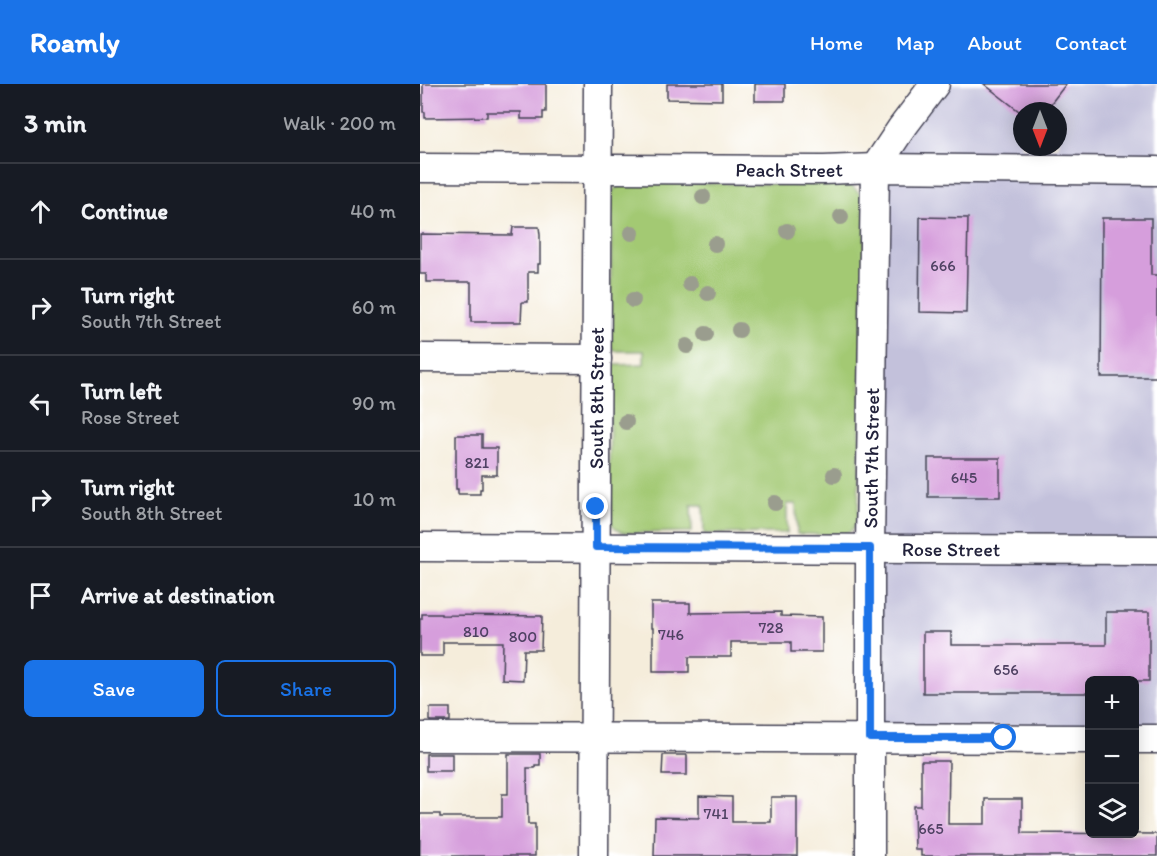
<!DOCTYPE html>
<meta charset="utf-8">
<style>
:root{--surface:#171b24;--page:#20242c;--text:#f1f3f6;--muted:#9ea1a6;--line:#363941;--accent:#1a73e8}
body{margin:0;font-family:Itim,sans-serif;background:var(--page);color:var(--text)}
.controls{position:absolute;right:18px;bottom:18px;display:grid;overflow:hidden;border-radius:9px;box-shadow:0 3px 15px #0003}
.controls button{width:54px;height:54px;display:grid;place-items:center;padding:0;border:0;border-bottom:2px solid var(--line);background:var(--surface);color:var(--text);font:30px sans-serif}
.compass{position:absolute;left:593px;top:18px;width:54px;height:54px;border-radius:50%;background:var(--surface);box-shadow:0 3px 15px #0003;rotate:180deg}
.stop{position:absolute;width:18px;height:18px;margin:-14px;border:4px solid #1a73e8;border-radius:50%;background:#fff}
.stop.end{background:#1a73e8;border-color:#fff;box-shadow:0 2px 6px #0008}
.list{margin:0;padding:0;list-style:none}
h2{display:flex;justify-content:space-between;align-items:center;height:78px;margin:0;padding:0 24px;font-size:26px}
h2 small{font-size:20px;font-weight:400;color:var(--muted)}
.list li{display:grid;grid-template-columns:39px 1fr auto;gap:18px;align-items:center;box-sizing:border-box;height:96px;padding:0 24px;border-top:2px solid var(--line)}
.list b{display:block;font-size:22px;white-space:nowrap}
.list p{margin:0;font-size:20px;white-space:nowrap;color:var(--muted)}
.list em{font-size:20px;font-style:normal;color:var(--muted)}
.actions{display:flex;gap:12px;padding:18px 24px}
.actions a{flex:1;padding:14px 0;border:2px solid var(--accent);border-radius:9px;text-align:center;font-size:21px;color:var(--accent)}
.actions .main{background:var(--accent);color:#fff}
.icon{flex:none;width:33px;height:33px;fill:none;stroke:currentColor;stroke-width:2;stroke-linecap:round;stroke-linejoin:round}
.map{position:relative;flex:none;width:737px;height:772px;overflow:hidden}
header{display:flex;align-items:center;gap:36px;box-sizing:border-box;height:84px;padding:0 30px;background:var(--accent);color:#fff}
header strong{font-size:28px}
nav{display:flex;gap:33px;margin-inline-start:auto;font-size:21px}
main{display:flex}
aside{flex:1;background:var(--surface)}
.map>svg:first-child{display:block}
.industrial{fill:#c3c1db;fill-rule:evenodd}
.green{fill:#a3c973;stroke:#627657;stroke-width:1.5}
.building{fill:#d69edc}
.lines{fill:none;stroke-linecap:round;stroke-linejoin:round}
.minor-casing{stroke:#424053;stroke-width:31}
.minor{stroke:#fff;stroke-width:28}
.tree{fill:#9a9d8e}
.route{stroke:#1a73e8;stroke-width:8}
.labels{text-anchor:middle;stroke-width:4.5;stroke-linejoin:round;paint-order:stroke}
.number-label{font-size:16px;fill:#4f4163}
.street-label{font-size:20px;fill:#22223b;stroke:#fff}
</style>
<header>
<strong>Roamly</strong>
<nav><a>Home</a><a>Map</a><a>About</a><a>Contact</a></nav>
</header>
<main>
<aside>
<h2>3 min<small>Walk · 200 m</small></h2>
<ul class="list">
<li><svg class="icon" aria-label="ahead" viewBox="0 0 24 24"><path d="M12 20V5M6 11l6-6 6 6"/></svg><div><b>Continue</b></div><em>40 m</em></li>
<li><svg class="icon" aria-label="right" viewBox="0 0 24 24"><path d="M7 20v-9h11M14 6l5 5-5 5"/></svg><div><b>Turn right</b><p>South 7th Street</p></div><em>60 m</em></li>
<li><svg class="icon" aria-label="left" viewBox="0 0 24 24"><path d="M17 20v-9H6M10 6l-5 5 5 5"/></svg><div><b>Turn left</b><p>Rose Street</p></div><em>90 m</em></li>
<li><svg class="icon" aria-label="right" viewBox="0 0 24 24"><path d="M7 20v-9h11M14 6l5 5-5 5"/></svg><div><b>Turn right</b><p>South 8th Street</p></div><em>10 m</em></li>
<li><svg class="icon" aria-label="arrive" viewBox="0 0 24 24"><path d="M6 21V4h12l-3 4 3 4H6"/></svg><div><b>Arrive at destination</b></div></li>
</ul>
<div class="actions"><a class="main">Save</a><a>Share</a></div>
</aside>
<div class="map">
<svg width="737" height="772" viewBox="0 0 737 772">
<rect width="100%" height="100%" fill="#fff"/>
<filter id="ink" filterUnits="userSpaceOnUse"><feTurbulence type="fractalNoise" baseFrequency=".0167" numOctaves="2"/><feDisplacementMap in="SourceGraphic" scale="12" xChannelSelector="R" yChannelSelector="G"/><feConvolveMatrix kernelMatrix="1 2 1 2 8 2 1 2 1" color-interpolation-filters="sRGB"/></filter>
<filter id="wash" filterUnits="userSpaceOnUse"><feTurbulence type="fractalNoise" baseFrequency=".008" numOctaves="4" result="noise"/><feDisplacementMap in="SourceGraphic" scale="24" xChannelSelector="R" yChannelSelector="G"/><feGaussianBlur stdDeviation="1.35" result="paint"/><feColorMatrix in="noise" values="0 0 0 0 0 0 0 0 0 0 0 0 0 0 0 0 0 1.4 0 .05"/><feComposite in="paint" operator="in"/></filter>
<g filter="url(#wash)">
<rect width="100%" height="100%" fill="#f5eddb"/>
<path class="industrial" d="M 515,0 L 737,0 L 737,655 L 715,655 L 714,596 L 670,596 L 669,655 L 450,654 L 455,84 ZM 602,27 L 638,27 L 638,63 L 602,63 Z"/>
<path class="green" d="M 210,99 L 421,100 L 431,101 L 446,115 L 438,434 C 436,439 435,443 431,447 C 422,453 389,450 377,450 L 376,420 L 367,420 L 367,449 L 284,450 L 283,421 L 271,421 L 272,448 L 205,449 C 197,447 193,443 189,436 L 190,285 L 194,281 L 224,280 L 224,267 L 194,267 L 190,260 L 192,107 L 200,101 Z"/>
<g id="blocks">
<g class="building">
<polygon points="3,0 126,0 126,28 123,28 123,35 101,35 101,28 67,28 67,33 5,34 5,28 3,28"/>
<polygon points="247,0 302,0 302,16 247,15"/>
<rect x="335" y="0" width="30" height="17"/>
<polygon points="564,0 646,0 625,27 599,27"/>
<polygon points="500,133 548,134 546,229 499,228"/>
<polygon points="682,134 731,134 731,191 737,191 737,293 681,293"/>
<polygon points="93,143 119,143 120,151 120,180 118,180 118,188 108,188 108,218 102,218 101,238 51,238 51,198 6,198 6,190 0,190 0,150 92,151"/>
<polygon points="36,351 62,351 62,364 77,364 77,391 62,391 62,405 60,405 60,410 38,410 38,405 36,405"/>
<rect x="508" y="374" width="72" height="39"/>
<polygon points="231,519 270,519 270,529 361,528 361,532 402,533 402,568 371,568 371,558 311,558 311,573 269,573 269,588 233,588 233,544 231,544"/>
<polygon points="686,528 729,528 729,597 669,597 669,609 503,609 503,548 531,548 531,561 686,561"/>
<polygon points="2,530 21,530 21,531 122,532 121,566 104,566 103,596 82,595 83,558 23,558 23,572 0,572 0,535 2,535"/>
<rect x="10" y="624" width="20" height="13"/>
<rect x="6" y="670" width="26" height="17"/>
<polygon points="88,670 120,670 120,681 115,681 115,684 107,684 108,740 115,740 115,772 0,772 0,730 20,730 20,733 82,733 82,710 88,710"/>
<polygon points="243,671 267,671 267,691 242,691"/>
<polygon points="501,677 529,677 528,740 565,740 565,715 602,715 602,749 737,750 737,772 501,772 501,766 495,766 494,722 501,722"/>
<polygon points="279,712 312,713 312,738 351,738 351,713 377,713 377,772 234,772 235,733 279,734"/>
</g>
</g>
</g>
<g filter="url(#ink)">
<use href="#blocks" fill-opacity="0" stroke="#424053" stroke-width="1.5"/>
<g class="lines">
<g class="minor-casing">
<g id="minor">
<path id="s1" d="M 0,84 L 404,86 L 455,84 L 737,87"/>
<polyline points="455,84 481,45 515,0"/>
<polyline points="0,274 177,275"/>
<path id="s2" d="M 0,463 L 737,466"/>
<polyline points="0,653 670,655"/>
<polyline points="714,655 737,655"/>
<path id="s3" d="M 174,772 L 178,0"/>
<path id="s4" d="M 450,772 L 450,464 L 455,84"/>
</g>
</g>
<use href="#minor" class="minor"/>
</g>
<g class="tree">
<circle cx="283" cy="113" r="8"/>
<circle cx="421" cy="133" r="8"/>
<circle cx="367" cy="147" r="8"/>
<circle cx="212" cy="149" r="8"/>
<circle cx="295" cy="160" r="8"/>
<circle cx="270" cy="200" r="8"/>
<circle cx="288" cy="209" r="8"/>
<circle cx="213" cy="216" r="8"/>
<circle cx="319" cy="246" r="8"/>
<circle cx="286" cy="250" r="8"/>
<circle cx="267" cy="262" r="8"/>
<circle cx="206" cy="338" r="8"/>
<circle cx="414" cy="391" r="8"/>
<circle cx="355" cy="419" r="8"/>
</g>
</g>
<g class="lines" filter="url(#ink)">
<polyline class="route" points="176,423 176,463 450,464 450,654 584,654"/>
</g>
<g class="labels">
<g class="number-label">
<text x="523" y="187">666</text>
<text x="57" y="384">821</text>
<text x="544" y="399">645</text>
<text x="351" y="549">728</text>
<text x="56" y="553">810</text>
<text x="251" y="556">746</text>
<text x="103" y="558">800</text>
<text x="586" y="591">656</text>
<text x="296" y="735">741</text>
<text x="511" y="750">665</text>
</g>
<g class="street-label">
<text dy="7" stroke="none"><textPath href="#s1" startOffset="369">Peach Street</textPath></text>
<text dy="7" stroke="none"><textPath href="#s3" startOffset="458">South 8th Street</textPath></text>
<text dy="7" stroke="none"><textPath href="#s4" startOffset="398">South 7th Street</textPath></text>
<text dy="7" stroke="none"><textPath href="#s2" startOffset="531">Rose Street</textPath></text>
</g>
</g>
</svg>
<div class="controls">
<button>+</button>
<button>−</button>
<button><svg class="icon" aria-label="layers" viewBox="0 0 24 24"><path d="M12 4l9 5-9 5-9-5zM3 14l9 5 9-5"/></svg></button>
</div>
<svg class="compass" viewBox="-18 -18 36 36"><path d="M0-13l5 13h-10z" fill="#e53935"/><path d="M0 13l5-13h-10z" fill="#9ea1a6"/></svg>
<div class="stop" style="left:584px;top:654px"></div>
<div class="stop end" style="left:176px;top:423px"></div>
</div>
</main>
